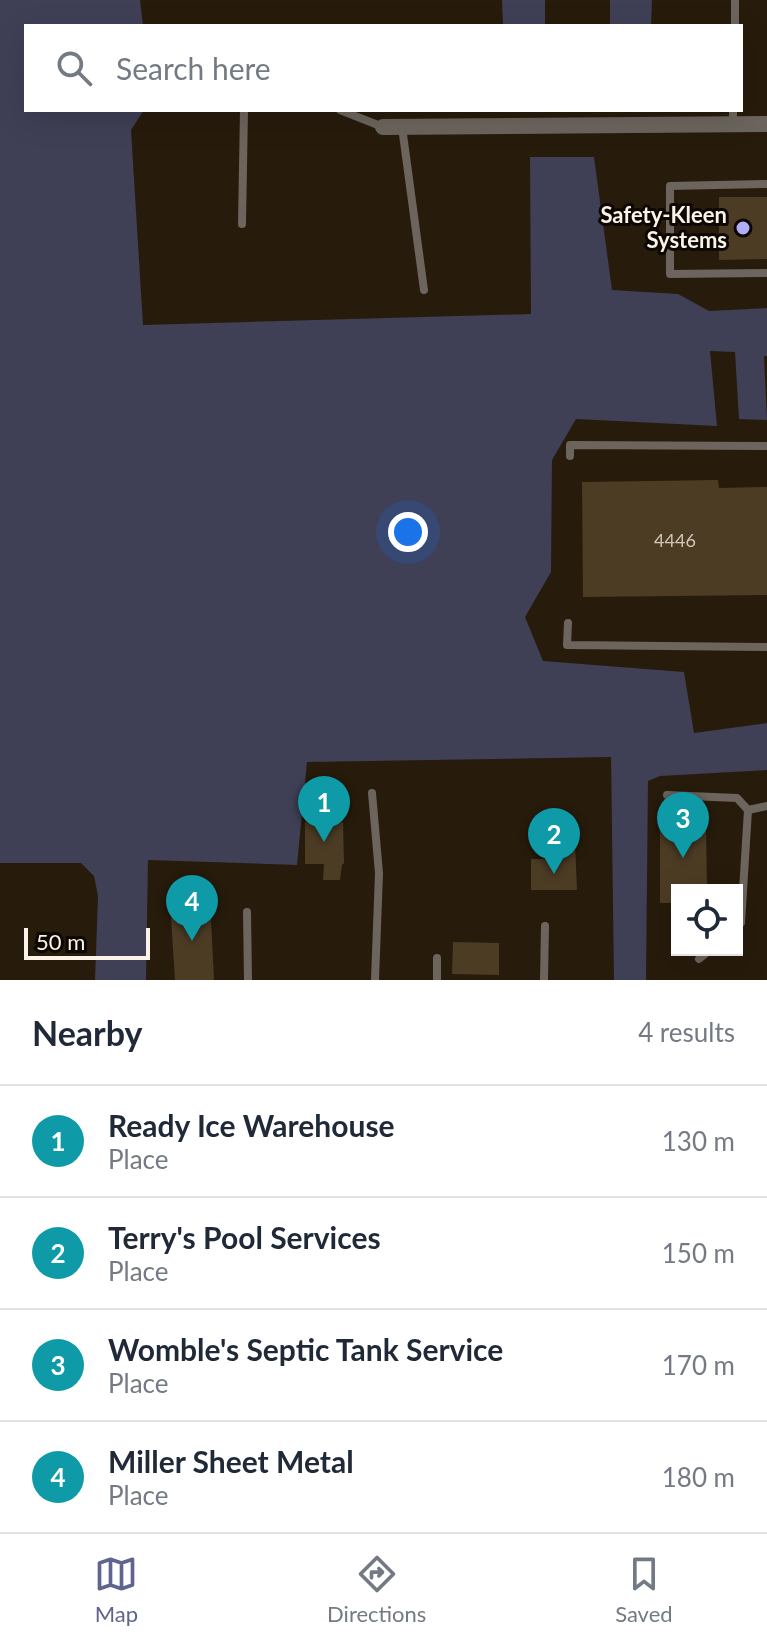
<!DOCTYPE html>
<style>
:root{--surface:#fff;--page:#f2f2f3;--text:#1f2937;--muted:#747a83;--line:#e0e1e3;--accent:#60658f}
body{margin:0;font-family:Lato,sans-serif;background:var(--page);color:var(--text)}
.controls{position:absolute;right:24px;bottom:24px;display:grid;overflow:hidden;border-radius:0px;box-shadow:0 8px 32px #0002}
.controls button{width:72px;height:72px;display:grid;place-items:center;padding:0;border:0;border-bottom:2px solid var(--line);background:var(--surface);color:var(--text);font:40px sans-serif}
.scale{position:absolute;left:24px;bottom:20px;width:126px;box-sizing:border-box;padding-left:8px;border:4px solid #fbf3e8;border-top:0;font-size:22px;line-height:28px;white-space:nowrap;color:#fbf3e8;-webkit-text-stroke:6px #0c0703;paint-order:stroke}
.you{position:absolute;left:408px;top:532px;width:28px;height:28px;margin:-20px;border:6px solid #fff;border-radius:50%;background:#1a73e8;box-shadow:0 0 0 12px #1a73e833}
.badge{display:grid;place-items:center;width:52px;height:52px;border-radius:50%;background:var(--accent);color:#fff;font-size:26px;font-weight:700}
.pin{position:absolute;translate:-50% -66px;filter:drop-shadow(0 2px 4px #0008)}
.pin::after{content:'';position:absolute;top:42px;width:28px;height:24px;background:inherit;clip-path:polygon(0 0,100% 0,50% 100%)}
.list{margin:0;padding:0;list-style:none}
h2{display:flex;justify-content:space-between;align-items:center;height:104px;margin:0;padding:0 32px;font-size:34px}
h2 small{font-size:26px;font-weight:400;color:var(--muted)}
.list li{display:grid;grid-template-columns:52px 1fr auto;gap:24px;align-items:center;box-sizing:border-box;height:112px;padding:0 32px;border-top:2px solid var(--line)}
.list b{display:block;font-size:30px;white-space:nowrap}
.list p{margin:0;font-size:26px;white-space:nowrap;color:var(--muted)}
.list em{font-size:26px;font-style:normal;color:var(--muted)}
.icon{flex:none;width:44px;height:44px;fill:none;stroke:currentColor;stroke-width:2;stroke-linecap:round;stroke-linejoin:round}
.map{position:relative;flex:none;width:767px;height:980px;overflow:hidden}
.search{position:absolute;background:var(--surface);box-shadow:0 8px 32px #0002;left:24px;right:24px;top:24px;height:88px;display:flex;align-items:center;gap:20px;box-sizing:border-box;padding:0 28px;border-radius:0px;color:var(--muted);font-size:30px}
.sheet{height:552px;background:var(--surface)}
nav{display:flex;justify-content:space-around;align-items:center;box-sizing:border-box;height:112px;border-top:2px solid var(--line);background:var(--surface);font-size:22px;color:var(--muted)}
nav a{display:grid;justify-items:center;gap:4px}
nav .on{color:var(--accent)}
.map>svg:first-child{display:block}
.green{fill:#3f3f56}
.building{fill:#4d3c24}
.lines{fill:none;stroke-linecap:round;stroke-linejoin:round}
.service{stroke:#6c655d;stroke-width:8}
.minor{stroke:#6c655d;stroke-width:16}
.poi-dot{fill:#b0aefa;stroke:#0c0703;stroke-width:3}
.labels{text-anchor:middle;stroke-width:6;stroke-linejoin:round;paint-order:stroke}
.number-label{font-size:18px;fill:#d0c5b7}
.poi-label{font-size:22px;font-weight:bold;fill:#fbf3e8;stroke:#0c0703;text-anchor:end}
</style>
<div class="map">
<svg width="767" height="980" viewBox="0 0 767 980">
<rect width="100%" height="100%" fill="#271b0b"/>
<g class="green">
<polygon points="0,0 140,0 143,26 26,26 26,110 144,110 131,130 143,325 531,314 530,157 594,157 612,290 678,294 709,311 767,308 767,356 764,356 767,420 739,419 735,352 710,351 717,426 576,419 552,460 551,572 525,617 543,661 684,672 694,733 767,723 767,770 660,776 648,781 646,980 614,980 611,757 307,762 297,865 148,860 146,980 95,980 98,896 94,876 81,863 0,863"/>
<polygon points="502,0 545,0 545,26 503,26"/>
<polygon points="610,0 652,0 651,26 610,26"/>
</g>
<g class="building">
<polygon points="719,197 767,197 767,259 719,260"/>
<polygon points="718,480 719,488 767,487 767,595 583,597 582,482"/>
<polygon points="305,822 343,822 344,863 342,865 340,880 323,880 324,864 305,864"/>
<polygon points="706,826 707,890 677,890 677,903 660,903 660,827"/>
<polygon points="546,843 575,843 577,890 531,890 531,859 546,859"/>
<polygon points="210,900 214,980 175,980 170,902"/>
<polygon points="453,942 499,943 499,975 452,974"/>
</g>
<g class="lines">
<g class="service">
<polyline points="735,26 735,0"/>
<polyline points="340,110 383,127"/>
<polyline points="733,124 733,110"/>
<polyline points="402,127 424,290"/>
<polyline points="767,184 670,186 670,274 767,273"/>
<polyline points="242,224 244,110"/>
<polyline points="570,456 570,445 767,446"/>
<polyline points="568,623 567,645 767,647"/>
<polyline points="372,793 379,873 375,980"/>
<polyline points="667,795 737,798 748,810 741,923 737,927"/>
<polyline points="748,810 767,806"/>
<polyline points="247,912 248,980"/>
<polyline points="437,958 437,980"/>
<polyline points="699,959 710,950"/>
<polyline points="544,980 545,926"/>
</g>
<polyline class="minor" points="383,127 767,124"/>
</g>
<circle class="poi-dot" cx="743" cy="228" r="8"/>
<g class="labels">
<g class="number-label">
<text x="675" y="547">4446</text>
</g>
<g class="poi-label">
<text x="727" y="223">Safety-Kleen<tspan x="727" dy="25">Systems</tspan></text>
</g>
</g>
</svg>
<div class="controls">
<button><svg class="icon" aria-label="locate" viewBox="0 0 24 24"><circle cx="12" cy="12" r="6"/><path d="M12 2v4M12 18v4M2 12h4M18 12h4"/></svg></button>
</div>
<div class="scale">50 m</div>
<div class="you"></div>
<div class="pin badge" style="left:324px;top:842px;background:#0f9aa8">1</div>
<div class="pin badge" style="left:554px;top:874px;background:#0f9aa8">2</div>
<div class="pin badge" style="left:683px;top:858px;background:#0f9aa8">3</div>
<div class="pin badge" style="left:192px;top:941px;background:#0f9aa8">4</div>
<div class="search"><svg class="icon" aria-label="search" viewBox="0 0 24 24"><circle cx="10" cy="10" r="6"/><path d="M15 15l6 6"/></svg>Search here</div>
</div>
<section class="sheet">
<h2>Nearby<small>4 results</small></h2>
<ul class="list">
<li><span class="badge" style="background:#0f9aa8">1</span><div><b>Ready Ice Warehouse</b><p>Place</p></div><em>130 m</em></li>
<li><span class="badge" style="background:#0f9aa8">2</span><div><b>Terry's Pool Services</b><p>Place</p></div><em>150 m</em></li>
<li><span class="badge" style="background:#0f9aa8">3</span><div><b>Womble's Septic Tank Service</b><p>Place</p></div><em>170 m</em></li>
<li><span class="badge" style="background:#0f9aa8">4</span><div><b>Miller Sheet Metal</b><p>Place</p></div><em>180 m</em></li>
</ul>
</section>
<nav>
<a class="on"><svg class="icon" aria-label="map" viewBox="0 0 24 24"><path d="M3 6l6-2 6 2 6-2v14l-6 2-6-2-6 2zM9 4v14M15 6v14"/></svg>Map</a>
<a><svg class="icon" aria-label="directions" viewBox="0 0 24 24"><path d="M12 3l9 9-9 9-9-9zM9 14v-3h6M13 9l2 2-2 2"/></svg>Directions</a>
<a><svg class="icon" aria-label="saved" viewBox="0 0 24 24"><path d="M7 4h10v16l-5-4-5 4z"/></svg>Saved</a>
</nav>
